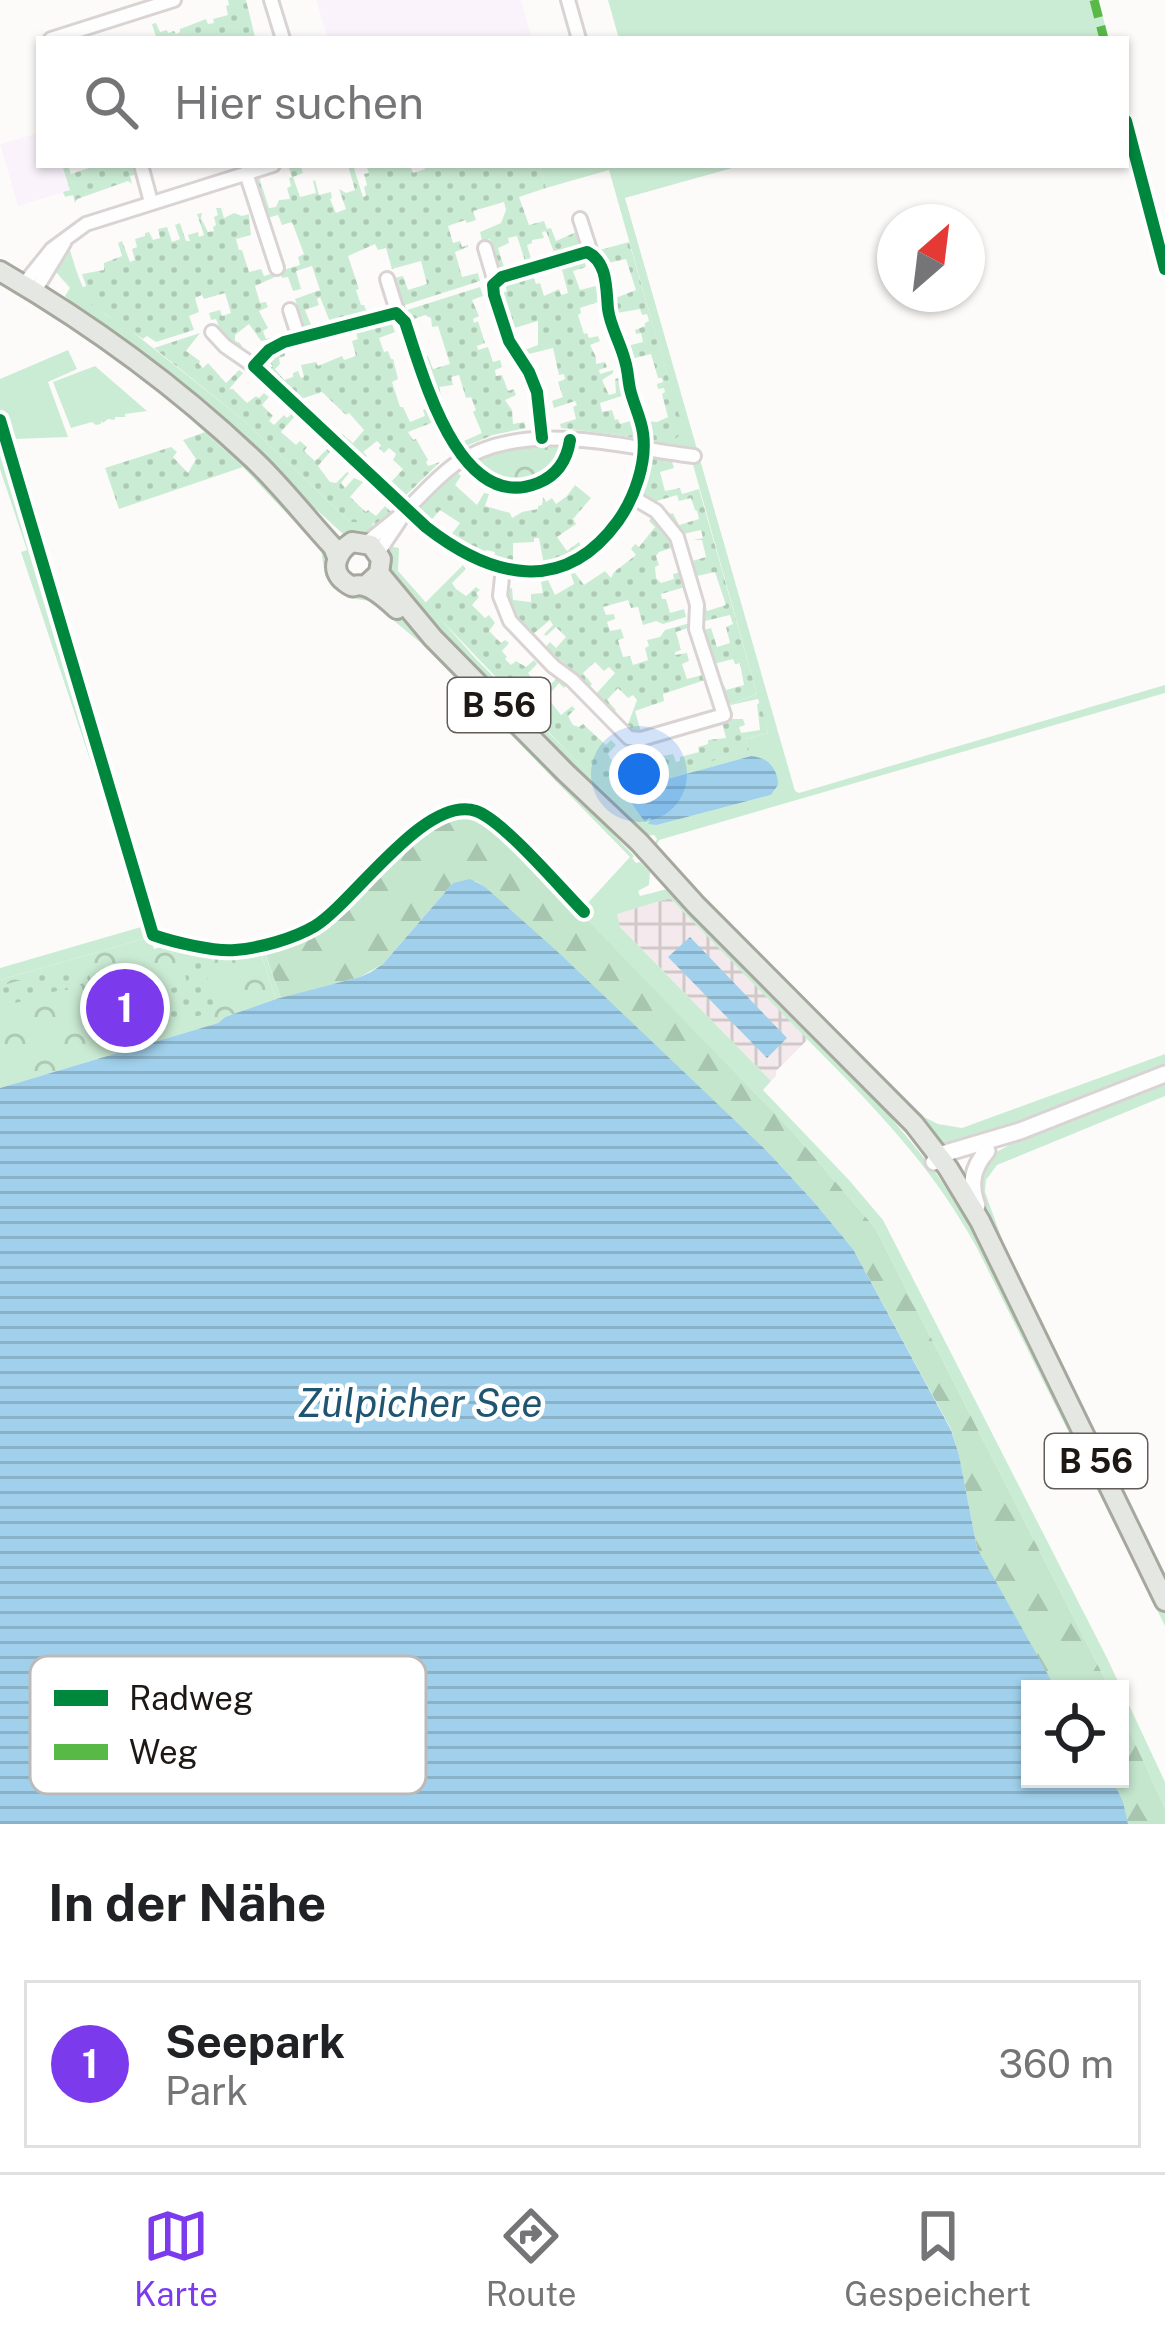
<!DOCTYPE html>
<html lang="de">
<meta charset="utf-8">
<style>
:root{--surface:#fff;--page:#f6f6f6;--text:#202124;--muted:#757577;--line:#e0e0e0;--accent:#7c3aed}
body{margin:0;font-family:"Public Sans",sans-serif;background:var(--page);color:var(--text)}
.controls{position:absolute;right:36px;bottom:36px;display:grid;overflow:hidden;border-radius:0px;box-shadow:0 3px 9px #0004}
.controls button{width:108px;height:108px;display:grid;place-items:center;padding:0;border:0;border-bottom:3px solid var(--line);background:var(--surface);color:var(--text);font:60px sans-serif}
.compass{position:absolute;left:877px;top:204px;width:108px;height:108px;border-radius:50%;background:var(--surface);box-shadow:0 3px 9px #0004;rotate:28deg}
.you{position:absolute;left:639px;top:774px;width:42px;height:42px;margin:-30px;border:9px solid #fff;border-radius:50%;background:#1a73e8;box-shadow:0 0 0 18px #1a73e833}
.badge{display:grid;place-items:center;width:78px;height:78px;border-radius:50%;background:var(--accent);color:#fff;font-size:39px;font-weight:700}
.pin{position:absolute;translate:-50% -50%;border:6px solid #fff;box-shadow:0 3px 12px #0006}
.list{margin:0;padding:0;list-style:none}
h2{display:flex;justify-content:space-between;align-items:center;height:156px;margin:0;padding:0 48px;font-size:51px}
h2 small{font-size:39px;font-weight:400;color:var(--muted)}
.list li{display:grid;grid-template-columns:78px 1fr auto;gap:36px;align-items:center;box-sizing:border-box;height:168px;margin:0 24px 24px;padding:0 24px;border:3px solid var(--line);border-radius:0px}
.list b{display:block;font-size:45px;white-space:nowrap}
.list p{margin:0;font-size:39px;white-space:nowrap;color:var(--muted)}
.list em{font-size:39px;font-style:normal;color:var(--muted)}
.icon{flex:none;width:66px;height:66px;fill:none;stroke:currentColor;stroke-width:2;stroke-linecap:round;stroke-linejoin:round}
.map{position:relative;flex:none;width:1165px;height:1824px;overflow:hidden}
.search{position:absolute;background:var(--surface);box-shadow:0 3px 9px #0004;left:36px;right:36px;top:36px;height:132px;display:flex;align-items:center;gap:30px;box-sizing:border-box;padding:0 42px;border-radius:0px;color:var(--muted);font-size:45px}
.sheet{height:348px;background:var(--surface)}
nav{display:flex;justify-content:space-around;align-items:center;box-sizing:border-box;height:168px;border-top:3px solid var(--line);background:var(--surface);font-size:33px;color:var(--muted)}
nav a{display:grid;justify-items:center;gap:6px}
nav .on{color:var(--accent)}
.map>svg:first-child{display:block}
.industrial{fill:url(#industrial-grid)}
.education{fill:#faf3fc}
.grass{fill:#cbecd4;fill-rule:evenodd}
.forest{fill:url(#forest-firs)}
.park{fill:url(#park-crowns)}
.garden{fill:url(#garden-dots)}
.water{fill:url(#water-rules)}
.lines{fill:none;stroke-linecap:round;stroke-linejoin:round}
.minor-casing{stroke:#d9d4d3;stroke-width:18}
.tertiary-casing{stroke:#d9d4d3;stroke-width:21}
.primary-casing{stroke:#a6a89e;stroke-width:24}
.minor{stroke:#fffefe;stroke-width:12}
.tertiary{stroke:#fffefe;stroke-width:15}
.primary{stroke:#e5e7e2;stroke-width:18}
.quiet{stroke:#58b947;stroke-width:9;stroke-dasharray:18 9;stroke-linecap:butt}
.cycleway-casing{stroke:#fff;stroke-width:20}
.cycleway{stroke:#00873e;stroke-width:12}
.labels{text-anchor:middle;stroke-width:9;stroke-linejoin:round;paint-order:stroke}
.shield{fill:#fff;stroke:#625d5b;stroke-width:3}
.shield-label{font-size:33px;font-weight:bold;fill:#1e1815}
.water-label{font-size:39px;font-style:italic;fill:#205571;stroke:#fff}
.key{fill:#fff;stroke:#bcbab9;stroke-width:3}
.key-label{font-size:33px;fill:#1e1815}
</style>
<div class="map">
<svg width="1165" height="1824" viewBox="0 0 1165 1824">
<defs>
<pattern id="industrial-grid" width="8" height="8" patternUnits="userSpaceOnUse" patternTransform="scale(3)"><rect width="8" height="8" fill="#f4eaed"/><path d="M0 4h8M4 0v8" fill="none" stroke="#d1c8ca"/></pattern>
<pattern id="forest-firs" width="22" height="20" patternUnits="userSpaceOnUse" patternTransform="scale(3)"><rect width="22" height="20" fill="#c4e6cd"/><path d="M5 1l3.5 6h-7zM16 11l3.5 6h-7z" fill="#a8c5af"/></pattern>
<pattern id="park-crowns" width="20" height="18" patternUnits="userSpaceOnUse" patternTransform="scale(3)"><rect width="20" height="18" fill="#cbecd4"/><path d="M2 6a3 3 0 1 1 6 0M12 15a3 3 0 1 1 6 0" fill="none" stroke="#aecab5"/></pattern>
<pattern id="garden-dots" width="8" height="8" patternUnits="userSpaceOnUse" patternTransform="scale(3)"><rect width="8" height="8" fill="#cbecd4"/><path d="M2 2h.1M6 6h.1" fill="none" stroke="#aecab5" stroke-width="1.8" stroke-linecap="round"/></pattern>
<pattern id="water-rules" width="6" height="5" patternUnits="userSpaceOnUse" patternTransform="scale(3)"><rect width="6" height="5" fill="#a0d0eb"/><path d="M0 2.5h6" fill="none" stroke="#89b2c9"/></pattern>
</defs>
<rect width="100%" height="100%" fill="#fdfbfa"/>
<polygon class="industrial" points="670,898 808,1039 776,1071 776,1076 771,1081 620,927 616,914"/>
<g class="education">
<polygon points="316,0 521,0 532,39 328,39"/>
<polygon points="39,133 39,165 62,165 70,190 18,206 0,144"/>
</g>
<g class="grass">
<polygon points="608,0 1098,0 1109,39 619,39"/>
<path d="M 539,165 L 743,165 L 625,198 L 795,791 L 799,793 L 1165,685 L 1165,693 L 659,840 L 655,848 L 914,1112 L 938,1124 L 962,1128 L 1165,1054 L 1165,1068 L 959,1144 L 939,1144 L 652,850 L 657,839 L 654,835 L 640,836 L 391,586 L 385,559 L 388,546 L 399,548 L 398,571 L 475,658 L 606,791 L 748,750 L 746,739 L 768,733 L 758,699 L 726,706 L 757,694 L 690,454 L 656,449 L 648,439 L 683,431 L 609,170 L 546,188 ZM 751,756 L 774,769 L 778,785 L 771,795 L 657,825 L 649,817 L 645,821 L 632,804 L 638,787 Z"/>
<path d="M 70,250 C 79,280 87,310 119,321 L 241,418 L 350,522 L 373,522 L 372,533 L 351,537 L 343,534 L 235,435 L 93,323 L 65,296 L 70,288 L 56,272 Z"/>
<path d="M 68,350 L 77,369 L 48,382 L 68,437 L 16,439 L 158,925 L 162,929 C 213,940 248,951 299,927 C 347,904 428,775 487,808 L 584,907 L 630,857 L 422,644 L 370,601 L 348,598 L 332,587 L 325,575 L 321,550 L 243,467 L 187,416 L 191,414 L 252,466 L 324,543 L 331,567 C 449,642 538,756 634,856 L 632,858 L 636,863 L 640,862 L 650,872 L 649,885 L 638,891 L 640,896 L 667,889 L 698,916 L 888,1114 L 934,1170 L 965,1217 L 1000,1281 L 1165,1613 L 1165,1626 L 977,1248 C 931,1164 873,1106 807,1039 C 761,992 716,945 670,898 L 617,914 L 620,927 L 771,1081 L 763,1090 L 849,1180 L 883,1220 L 1107,1658 L 1165,1782 L 1165,1808 L 1120,1711 L 1120,1689 L 1110,1689 L 875,1228 L 791,1130 L 511,842 C 499,830 484,812 466,812 C 428,813 356,895 328,921 L 310,933 L 271,946 L 270,952 L 265,954 L 281,998 L 276,999 L 259,948 L 234,953 L 233,949 L 156,931 L 150,934 L 150,937 L 0,980 L 0,968 L 141,927 L 112,826 L 21,552 L 27,550 L 0,469 L 0,379 Z"/>
<polygon points="95,366 147,411 125,414 125,417 115,417 115,420 108,419 103,423 101,421 101,424 96,425 92,422 71,428 53,382"/>
<polygon points="1165,1080 1165,1096 997,1165 986,1180 985,1192 1008,1256 1165,1576 1165,1588 980,1202 976,1180 989,1156 1035,1131"/>
</g>
<g class="forest">
<polygon points="470,812 481,815 500,830 791,1130 875,1228 1110,1689 1056,1689 1044,1672 977,1548 959,1455 951,1429 853,1249 814,1202 767,1151 484,886 475,881 453,883 383,964 360,977 281,998 265,953 270,951 270,946 310,933 328,921 430,826 450,815"/>
<path d="M 1120,1711 L 1165,1808 L 1165,1824 L 1128,1824 C 1123,1808 1119,1794 1112,1779 L 1120,1779 Z"/>
</g>
<g class="park">
<polygon points="545,445 562,446 563,449 553,470 525,483 493,479 473,462 498,452"/>
<polygon points="150,937 154,949 173,943 203,949 206,958 259,948 276,999 225,1017 218,1023 0,1088 0,980"/>
</g>
<g class="garden">
<polygon points="228,0 246,0 255,37 260,39 152,39 156,37 152,24 156,23 160,32 167,30 168,33 174,31 176,34 180,32 180,29 206,19 208,24 214,23 213,19 228,15 226,6 229,5"/>
<polygon points="62,165 68,165 71,174 98,165 136,165 138,174 130,176 132,184 128,181 77,199 75,203 73,195 65,197 63,192 70,190"/>
<polygon points="300,165 303,173 293,177 300,197 316,193 313,181 315,180 319,195 331,192 332,198 330,199 336,213 346,209 339,189 346,193 355,190 348,165 353,165 363,197 366,196 364,187 367,185 364,174 369,173 367,168 376,165 410,165 413,173 425,169 424,165 539,165 546,188 519,197 529,225 544,221 547,229 551,228 556,241 581,230 585,244 583,249 556,258 546,231 542,232 544,238 532,240 532,243 527,245 531,259 525,261 517,236 508,238 509,243 498,248 504,267 515,264 517,271 501,275 495,272 490,258 494,251 490,239 482,241 480,232 501,223 506,210 504,202 473,211 476,220 467,223 465,220 448,226 453,243 460,241 462,247 468,245 468,247 455,252 462,277 478,273 480,281 402,306 393,289 395,278 403,276 408,290 427,284 421,261 392,269 386,248 378,250 375,244 348,256 359,289 356,290 361,305 364,305 367,312 378,309 379,312 332,327 320,297 317,299 319,305 305,310 313,330 302,332 296,319 299,312 295,299 320,290 312,266 296,271 301,289 293,291 288,277 282,278 280,271 300,265 298,257 304,254 292,222 282,225 278,215 267,218 256,185 259,177 269,208 276,207 279,200 290,199 287,188 291,186 289,178 292,177 289,168"/>
<polygon points="214,201 216,208 221,208 224,218 234,213 242,216 249,214 251,235 236,239 239,250 242,250 249,272 261,269 264,276 274,273 275,277 255,286 260,303 266,302 268,307 259,311 268,328 263,331 266,339 284,334 286,338 270,347 266,340 261,341 249,324 235,335 235,341 240,343 246,353 243,355 223,338 216,319 211,320 209,313 220,310 222,316 231,313 225,293 204,299 202,295 195,298 199,312 189,316 194,330 156,342 147,336 143,339 93,306 81,288 86,286 82,274 104,270 104,263 122,256 118,243 122,241 130,262 135,260 132,249 137,247 135,239 145,236 145,233 149,232 153,240 160,238 158,229 167,227 172,242 180,239 175,225 180,223 186,241 190,241 188,235 198,232 199,237 204,235 197,214 202,213 201,218 208,232 214,231 213,227 216,225 214,217 218,215"/>
<polygon points="629,242 684,432 671,442 648,439 645,421 657,422 668,417 662,394 665,392 664,388 658,389 657,384 663,382 662,378 658,378 651,354 631,359 627,346 643,342 641,333 636,334 635,330 645,326 645,323 649,321 647,314 642,315 640,309 617,313 613,299 636,290 626,259 604,264 600,250"/>
<polygon points="584,259 586,267 573,271 580,290 600,285 604,300 580,308 581,313 578,315 584,334 587,333 589,338 598,336 600,341 590,345 596,357 596,364 605,362 607,367 599,370 600,374 613,370 613,373 602,380 609,395 616,393 615,379 623,377 628,394 600,403 602,412 612,410 615,420 618,419 620,424 634,420 639,438 561,428 560,424 576,419 573,407 577,405 575,401 554,408 552,401 563,397 558,382 565,379 564,374 559,375 553,348 525,355 522,351 538,345 538,321 511,329 500,294 507,291 505,284 533,275 536,284 540,283 544,296 559,289 561,295 568,293 561,266"/>
<polygon points="480,287 483,296 472,300 479,316 473,319 474,323 478,321 485,343 477,346 478,350 488,347 493,362 500,360 502,367 495,370 496,376 502,375 508,391 514,389 516,395 505,400 512,410 513,424 524,422 526,428 493,435 466,446 464,441 482,433 473,412 476,410 471,397 466,398 459,375 451,377 453,385 439,387 444,406 439,407 421,359 428,356 433,369 450,364 438,326 432,327 431,318 425,315 414,319 418,331 413,332 407,310"/>
<polygon points="390,319 395,332 379,338 384,352 388,351 391,359 393,359 398,379 392,382 400,407 403,407 410,422 425,416 423,410 429,407 436,421 408,432 413,440 416,439 428,460 426,462 428,466 440,462 402,499 384,482 387,479 391,482 403,469 393,460 396,454 389,448 384,453 379,448 381,445 377,441 363,452 367,456 362,462 357,457 359,454 339,437 342,434 353,443 364,430 349,413 346,415 322,392 298,400 267,371 273,366 267,360 284,349 285,356 279,358 280,364 275,369 284,380 293,377 293,373 298,371 301,378 304,377 301,365 316,362 318,366 342,356 344,360 356,356 352,341 358,339 355,330"/>
<polygon points="200,333 186,351 200,361 199,364 203,368 208,363 226,383 239,370 243,373 229,389 233,389 247,403 256,396 259,398 264,393 269,397 262,405 273,416 269,421 274,425 284,415 287,418 296,410 308,421 305,425 295,416 281,432 296,445 300,441 307,447 304,451 315,461 327,449 330,452 318,466 330,482 336,483 347,472 349,473 341,483 345,488 354,478 363,482 350,497 366,512 368,510 376,516 385,506 391,512 374,525 373,522 350,522 241,418 154,348"/>
<polygon points="205,432 243,467 119,509 105,468 171,447 177,452 173,457 188,473 196,459 183,440"/>
<polygon points="661,454 670,455 674,468 660,472 665,491 680,488 682,494 699,489 757,694 726,706 720,686 724,685 726,690 744,685 740,663 735,664 733,659 714,664 704,630 711,628 717,647 730,643 726,627 733,624 730,615 705,621 696,590 700,588 707,611 726,605 715,572 697,576 692,561 706,557 702,540 693,540 703,538 701,530 679,535 665,515 673,513 679,525 699,519 697,511 695,510 691,498 679,501 677,495 650,503 641,497 649,456 656,458"/>
<polygon points="457,472 461,476 455,485 477,505 484,493 489,494 485,506 510,513 512,518 522,512 538,509 538,506 542,505 543,497 546,502 552,498 556,504 567,496 575,485 591,498 573,519 576,524 557,537 567,551 579,542 583,550 544,565 539,538 534,538 534,542 513,543 513,566 493,563 495,552 486,550 483,560 447,540 460,523 440,510 429,523 418,513 418,509"/>
<polygon points="652,517 659,522 674,547 659,552 656,556 659,565 655,567 656,578 661,583 674,579 673,574 681,572 685,587 661,594 662,599 666,599 670,613 684,609 686,617 663,624 656,621 643,625 638,607 631,608 628,600 603,607 606,615 614,614 615,619 607,622 610,631 621,629 624,638 618,640 623,657 630,656 633,665 648,660 645,648 649,646 647,640 660,637 665,630 690,623 695,633 691,634 688,628 676,632 681,650 675,652 675,655 687,653 689,661 682,664 687,679 706,674 708,679 663,694 664,701 635,711 641,732 634,733 627,727 637,700 633,695 628,698 618,688 607,700 616,710 613,713 595,695 615,673 609,667 604,671 595,662 583,673 592,684 589,688 561,660 558,662 545,648 550,642 556,648 566,637 556,627 546,636 544,634 553,625 550,620 532,635 512,612 506,589 512,588 513,600 531,602 531,594 543,593 541,582 548,580 555,595 574,584 571,574 575,573 584,585 605,571 611,578 614,572 636,555 631,549 635,544 639,547 655,527 649,521"/>
<polygon points="463,565 466,569 452,583 456,589 466,596 476,587 480,590 476,593 479,597 472,605 485,618 489,615 495,623 489,631 501,643 505,640 509,643 502,651 507,657 505,659 511,665 516,661 526,667 534,660 537,664 528,673 543,692 559,676 567,684 564,688 559,683 547,697 561,715 572,706 575,709 568,716 573,725 579,727 583,724 606,745 611,740 616,745 608,754 615,767 622,766 624,773 639,770 638,765 643,763 637,743 646,740 651,758 673,754 676,762 680,761 680,757 699,752 698,747 708,744 708,740 726,738 721,719 743,719 745,725 739,727 741,733 760,730 757,704 760,703 768,733 746,739 749,750 606,792 425,603"/>
<polygon points="203,959 215,1011 141,1033 125,982 143,977 149,994 187,984 183,965"/>
<polygon points="85,961 91,981 5,1006 0,986 73,965 74,971 83,969 82,962"/>
</g>
<g class="water">
<path d="M 751,756 C 767,757 778,768 778,785 L 771,795 L 657,825 L 648,824 L 651,819 L 649,818 L 645,822 L 632,804 L 634,790 L 638,787 Z"/>
<polygon points="470,879 484,886 560,954 767,1151 814,1202 853,1249 951,1430 959,1455 977,1548 1056,1689 1030,1689 1030,1779 1112,1779 1123,1802 1128,1824 0,1824 0,1088 218,1023 225,1017 276,999 360,977 371,972 383,964 453,883"/>
<polygon points="690,937 787,1038 767,1058 668,957"/>
</g>
<g class="lines">
<g class="minor-casing">
<g id="minor">
<polyline points="271,0 283,39"/>
<polyline points="568,0 579,39"/>
<polyline points="51,39 174,0"/>
<polyline points="141,165 151,202"/>
<polyline points="246,173 277,268"/>
<polyline points="580,219 591,253"/>
<polyline points="485,248 495,282"/>
<polyline points="387,279 398,314"/>
<polyline points="23,285 52,249 86,224 273,165"/>
<polyline points="35,291 64,243"/>
<polyline points="290,310 299,338"/>
<polyline points="212,332 225,346 254,366"/>
<path d="M 542,438 L 537,392 L 529,372 L 509,341 L 494,295 L 493,285 L 502,277 L 587,252 C 608,262 606,289 608,309 C 610,326 621,344 625,361 C 628,370 628,380 630,389 C 633,403 641,418 643,433 C 647,462 635,497 618,521 C 563,597 490,577 426,527 L 254,366 L 269,350 L 284,342 L 396,313 L 405,322 C 423,375 459,515 538,483 C 558,475 567,460 570,440"/>
<path d="M 366,543 C 380,531 396,520 409,507 C 425,492 439,475 457,463 C 526,418 618,447 694,456"/>
<polyline points="378,553 400,520"/>
<polyline points="503,568 500,596 510,621 553,666 572,680 629,738 641,739 724,715 696,629 697,605 677,537 656,511 632,497"/>
</g>
</g>
<g class="tertiary-casing">
<g id="tertiary">
<polyline points="934,1162 939,1155 1020,1131 1165,1074"/>
<path d="M 977,1206 C 969,1185 972,1168 987,1151"/>
</g>
</g>
<g class="primary-casing">
<g id="primary">
<path d="M 0,271 C 91,324 176,386 252,458 C 281,485 306,518 333,547 L 337,557"/>
<polyline points="379,573 433,638 565,772 639,842 696,905 914,1124 948,1168 980,1221 1165,1601"/>
<path d="M 365,586 L 379,573 L 381,559 L 371,545 L 352,542 C 338,551 328,570 345,582 C 357,591 351,583 364,586 C 376,589 388,601 397,609"/>
</g>
</g>
<use href="#minor" class="minor"/>
<use href="#tertiary" class="tertiary"/>
<use href="#primary" class="primary"/>
<polyline class="quiet" points="1094,0 1104,39"/>
<g class="cycleway-casing">
<g id="cycleway">
<polyline points="1126,121 1165,269"/>
<path d="M 0,420 L 153,935 C 173,942 215,952 235,950 C 260,948 293,939 315,926 C 354,902 425,794 476,811 C 503,820 561,889 584,912"/>
<path d="M 542,438 L 537,392 L 529,372 L 509,341 L 494,295 L 493,285 L 502,277 L 587,252 C 608,262 606,289 608,309 C 610,326 621,344 625,361 C 628,370 628,380 630,389 C 633,403 641,418 643,433 C 647,462 635,497 618,521 C 563,597 490,577 426,527 L 254,366 L 269,350 L 284,342 L 396,313 L 405,322 C 423,375 459,515 538,483 C 558,475 567,460 570,440"/>
</g>
</g>
<use href="#cycleway" class="cycleway"/>
</g>
<g class="labels">
<g class="shield">
<rect x="448" y="678" width="102" height="54" rx="9"/>
<rect x="1045" y="1434" width="102" height="54" rx="9"/>
</g>
<g class="shield-label">
<text x="499" y="717">B 56</text>
<text x="1096" y="1473">B 56</text>
</g>
<g class="water-label">
<text x="420" y="1417">Zülpicher See</text>
</g>
</g>
<rect x="30" y="1656" width="396" height="138" rx="18" class="key"/>
<rect x="54" y="1690" width="54" height="16" fill="#00873e"/>
<rect x="54" y="1744" width="54" height="16" fill="#58b947"/>
<g class="key-label">
<text x="129" y="1710">Radweg</text>
<text x="129" y="1764">Weg</text>
</g>
</svg>
<div class="controls">
<button><svg class="icon" aria-label="locate" viewBox="0 0 24 24"><circle cx="12" cy="12" r="6"/><path d="M12 2v4M12 18v4M2 12h4M18 12h4"/></svg></button>
</div>
<svg class="compass" viewBox="-18 -18 36 36"><path d="M0-13l5 13h-10z" fill="#e53935"/><path d="M0 13l5-13h-10z" fill="#757577"/></svg>
<div class="you"></div>
<div class="pin badge" style="left:125px;top:1008px">1</div>
<div class="search"><svg class="icon" aria-label="search" viewBox="0 0 24 24"><circle cx="10" cy="10" r="6"/><path d="M15 15l6 6"/></svg>Hier suchen</div>
</div>
<section class="sheet">
<h2>In der Nähe<small></small></h2>
<ul class="list">
<li><span class="badge">1</span><div><b>Seepark</b><p>Park</p></div><em>360 m</em></li>
</ul>
</section>
<nav>
<a class="on"><svg class="icon" aria-label="map" viewBox="0 0 24 24"><path d="M3 6l6-2 6 2 6-2v14l-6 2-6-2-6 2zM9 4v14M15 6v14"/></svg>Karte</a>
<a><svg class="icon" aria-label="directions" viewBox="0 0 24 24"><path d="M12 3l9 9-9 9-9-9zM9 14v-3h6M13 9l2 2-2 2"/></svg>Route</a>
<a><svg class="icon" aria-label="saved" viewBox="0 0 24 24"><path d="M7 4h10v16l-5-4-5 4z"/></svg>Gespeichert</a>
</nav>
